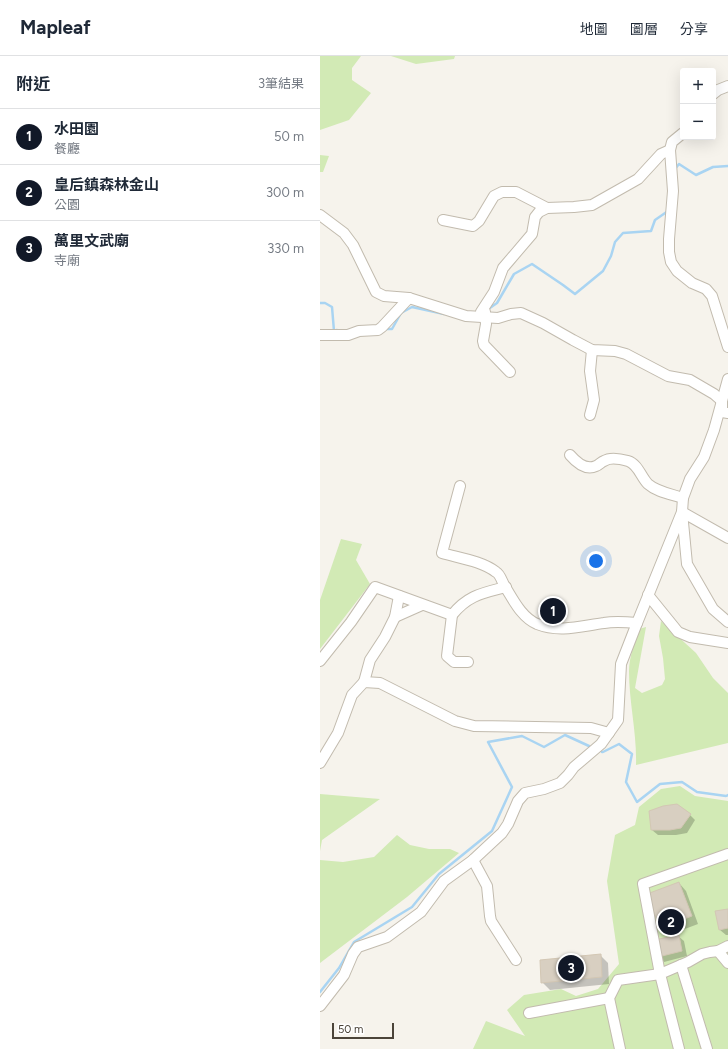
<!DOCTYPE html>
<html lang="zh-TW">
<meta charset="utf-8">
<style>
:root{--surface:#fff;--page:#f2f2f3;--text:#1f2937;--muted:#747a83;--line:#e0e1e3;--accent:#111827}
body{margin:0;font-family:Figtree,"Noto Sans TC",sans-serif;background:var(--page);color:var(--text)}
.controls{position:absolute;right:12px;top:12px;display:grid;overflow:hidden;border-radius:4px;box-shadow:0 4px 16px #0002}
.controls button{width:36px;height:36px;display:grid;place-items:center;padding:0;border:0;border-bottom:1px solid var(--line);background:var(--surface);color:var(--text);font:20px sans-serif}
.scale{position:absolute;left:12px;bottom:10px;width:62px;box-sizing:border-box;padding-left:4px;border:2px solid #4b4439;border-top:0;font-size:11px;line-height:14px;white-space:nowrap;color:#4b4439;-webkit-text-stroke:3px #fff;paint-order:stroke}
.you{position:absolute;left:276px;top:505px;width:14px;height:14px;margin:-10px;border:3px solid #fff;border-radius:50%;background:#1a73e8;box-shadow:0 0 0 6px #1a73e833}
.badge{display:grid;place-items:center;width:26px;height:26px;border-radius:50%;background:var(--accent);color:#fff;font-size:13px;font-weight:700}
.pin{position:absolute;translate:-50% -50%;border:2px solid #fff;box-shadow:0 1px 4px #0006}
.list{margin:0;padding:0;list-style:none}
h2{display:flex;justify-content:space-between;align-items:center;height:52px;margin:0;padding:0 16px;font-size:17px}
h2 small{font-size:13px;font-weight:400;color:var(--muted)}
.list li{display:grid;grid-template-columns:26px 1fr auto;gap:12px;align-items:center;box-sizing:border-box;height:56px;padding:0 16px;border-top:1px solid var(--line)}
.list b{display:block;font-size:15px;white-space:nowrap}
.list p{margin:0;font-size:13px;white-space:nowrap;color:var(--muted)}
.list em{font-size:13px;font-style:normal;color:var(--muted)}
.map{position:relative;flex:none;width:408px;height:993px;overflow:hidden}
header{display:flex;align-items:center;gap:24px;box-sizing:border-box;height:56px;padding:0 20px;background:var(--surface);border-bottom:1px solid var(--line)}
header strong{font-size:19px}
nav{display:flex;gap:22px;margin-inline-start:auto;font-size:14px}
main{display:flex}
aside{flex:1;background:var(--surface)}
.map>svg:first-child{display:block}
.green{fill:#d2eab5}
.shadow{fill:#0003}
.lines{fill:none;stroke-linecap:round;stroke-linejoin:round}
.stream{stroke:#a9d4f2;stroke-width:2.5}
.building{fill:#d8cfc1;stroke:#d3c7b4}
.minor-casing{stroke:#c2bbae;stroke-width:12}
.minor{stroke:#fff;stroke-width:10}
</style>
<header>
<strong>Mapleaf</strong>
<nav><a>地圖</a><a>圖層</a><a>分享</a></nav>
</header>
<main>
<aside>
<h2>附近<small>3筆結果</small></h2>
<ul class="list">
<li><span class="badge">1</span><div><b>水田園</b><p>餐廳</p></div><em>50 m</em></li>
<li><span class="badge">2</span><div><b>皇后鎮森林金山</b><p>公園</p></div><em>300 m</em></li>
<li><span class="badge">3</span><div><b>萬里文武廟</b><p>寺廟</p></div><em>330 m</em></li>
</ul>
</aside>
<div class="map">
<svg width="408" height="993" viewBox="0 0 408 993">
<rect width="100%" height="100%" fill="#f6f3ec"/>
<g class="green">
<polygon points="0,0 41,0 32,12 32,24 51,37 29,64 0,74"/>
<polygon points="71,0 135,0 134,3 96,8"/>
<polygon points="0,99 9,100 3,116 0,116"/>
<polygon points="21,483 42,488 36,504 50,528 0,593 0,544"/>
<path d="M 341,565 L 376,597 L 393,622 L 408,637 L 408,687 L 316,709 C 317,677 309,647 309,615 C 309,601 315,586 319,573 L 326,571 L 315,632 L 322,637 L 342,629 L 345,623 L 343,602 L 339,580 Z"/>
<polygon points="360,730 375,740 408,745 408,993 153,993 166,965 205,980 187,954 204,939 241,933 256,940 278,933 299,908 287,825 295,779 315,769 319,751 341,733"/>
<polygon points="0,738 60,743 2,784 0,795"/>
<polygon points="77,779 90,789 109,793 130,793 139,797 87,841 0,907 0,804 23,806 54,801"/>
</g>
<g class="shadow">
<polygon points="370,759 375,764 367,777 356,779 338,779 332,774"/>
<polygon points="359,827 366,835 378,868 349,879 341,872 329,838"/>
<polygon points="408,854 408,879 406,879 400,874"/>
<polygon points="358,880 364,885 367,900 344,906 339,900"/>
<polygon points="280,899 288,907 289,928 230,934 222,926"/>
</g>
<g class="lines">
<g class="stream">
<polyline points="355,113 359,108 376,119 393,111 408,110"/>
<polyline points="0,247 5,247 12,251 14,275 17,274"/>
<polyline points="167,254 177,247 194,218 212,208 243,229 255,238 283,215 291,200 295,186 303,177 331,175 335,164 348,155"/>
<polyline points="64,273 72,273 81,257 92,251 124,258"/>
<polyline points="282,696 283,696 299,688 312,698 306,726 317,746 340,728 362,726 377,736 406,740 408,739"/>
<polyline points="0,936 19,912 34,886 92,851 119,818 172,775 192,731 168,686 202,680 224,691 245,679 269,690"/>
</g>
</g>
<g class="building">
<polygon points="357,748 371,758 361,772 350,774 331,774 329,755 343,750"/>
<polygon points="359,826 372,860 340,872 327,838"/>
<polygon points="408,853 408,872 399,874 395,855"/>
<polygon points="359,879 362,895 338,901 334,884"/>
<polygon points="281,898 282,921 221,927 220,904"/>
</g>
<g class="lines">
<g class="minor-casing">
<g id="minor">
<polyline points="393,38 398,34 408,30"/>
<polyline points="363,77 352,86 350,94 353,135 349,183 349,196 351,206 357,215 372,227 386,233 392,240 408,291"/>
<polyline points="0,159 24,177 33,189 56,236 64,240 89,242 146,260 178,262 191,258 201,257 223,267 253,284 272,294 295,295 306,298 348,320 370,324 394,338 402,345 402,356 408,357"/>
<polyline points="123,164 153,170 159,165 174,140 182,136 196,136 227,152"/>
<polyline points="0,279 28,279 39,275 58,274 62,271 89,242"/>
<polyline points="190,316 164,289 163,285 166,268 165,256 161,256 174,236 183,212 212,178 215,161 219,156 227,152 254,151 272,149 318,123 341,98 350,94"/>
<polyline points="270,359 274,344 270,315 272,294"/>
<path d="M 250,399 C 256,406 265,415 276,410 C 279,409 281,406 284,405 C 290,401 301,403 308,405 C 318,408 321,421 328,428 C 337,436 351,438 363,442"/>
<path d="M 140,430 L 122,497 C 139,502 162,505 176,516 C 180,518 182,525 184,529 C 193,543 201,561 217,568 C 240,577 261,570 284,567 C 295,565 306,566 317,567 L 362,456 L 363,442 L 370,423 L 384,401 L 394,374 L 408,323"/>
<polyline points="408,482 362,456 367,508 393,553 408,566"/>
<polyline points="328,539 358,576 370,581 408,587"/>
<polyline points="132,559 127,600 134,606 148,606"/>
<polyline points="75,561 102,549"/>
<path d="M 0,605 L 31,566 L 55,531 L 132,559 C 148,539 163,537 186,531"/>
<polyline points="44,626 50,604 65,581 75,561 79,540"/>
<polyline points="0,707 18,677 32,639 44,626 60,627 135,665 154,670 271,672 289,677"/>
<polyline points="153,804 167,830 170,860 171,865 196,904"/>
<polyline points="398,895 408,907"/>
<polyline points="361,909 387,993"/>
<polyline points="0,950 24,919 33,898 38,891 67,881 101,856 124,825 153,804 182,777 188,768 198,745 205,737 224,733 240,727 248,719 254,711 281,688 298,664 301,608 317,567"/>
<polyline points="209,957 289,942"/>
<polyline points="300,993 289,942 298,924 340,918 323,828 408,798"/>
<polyline points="359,993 340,918 368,906 382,898 390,896 398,895 408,890"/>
</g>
</g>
<use href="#minor" class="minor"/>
</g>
</svg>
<div class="controls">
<button>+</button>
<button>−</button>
</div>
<div class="scale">50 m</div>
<div class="you"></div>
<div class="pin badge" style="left:233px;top:555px">1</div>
<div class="pin badge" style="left:351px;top:866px">2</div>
<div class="pin badge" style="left:251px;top:912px">3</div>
</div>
</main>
